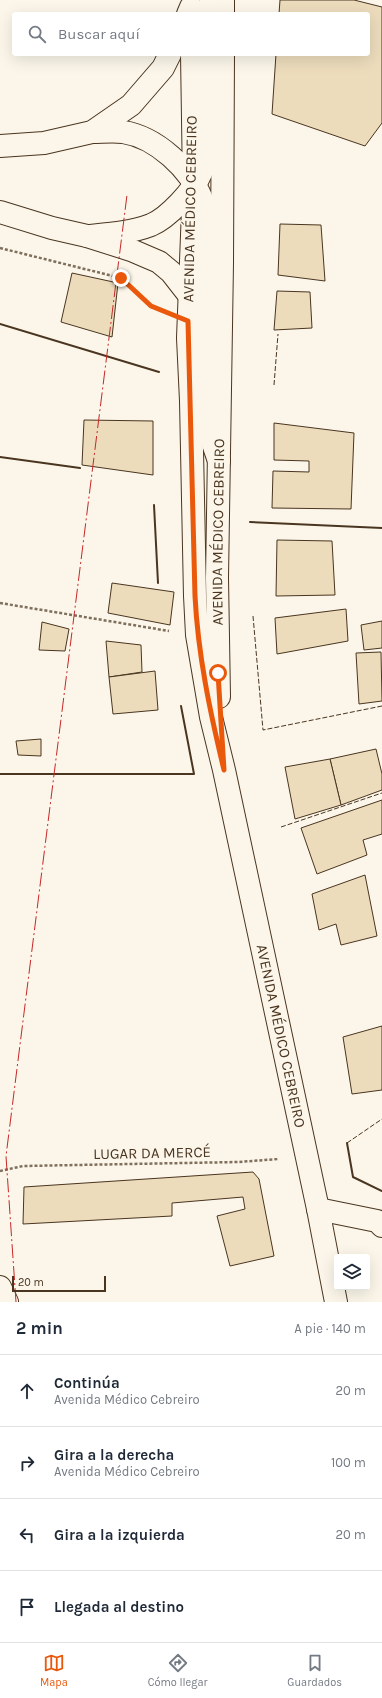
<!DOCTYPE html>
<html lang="es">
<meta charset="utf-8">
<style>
:root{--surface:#fff;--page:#f6f6f7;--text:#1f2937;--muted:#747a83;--line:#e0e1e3;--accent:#ea580c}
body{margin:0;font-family:Karla,sans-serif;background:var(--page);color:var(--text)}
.controls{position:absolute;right:12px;bottom:12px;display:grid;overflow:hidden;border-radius:4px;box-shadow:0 4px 16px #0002}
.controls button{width:36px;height:36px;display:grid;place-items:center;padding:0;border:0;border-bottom:1px solid var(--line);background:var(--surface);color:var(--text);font:20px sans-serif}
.scale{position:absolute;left:12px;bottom:10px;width:94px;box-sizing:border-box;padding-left:4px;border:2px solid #4a3520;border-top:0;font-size:11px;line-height:14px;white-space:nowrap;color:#4a3520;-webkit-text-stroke:3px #fbf6e9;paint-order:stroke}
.stop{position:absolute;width:12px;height:12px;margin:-9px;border:3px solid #ea580c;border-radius:50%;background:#fff}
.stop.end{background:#ea580c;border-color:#fff;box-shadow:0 1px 4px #0008}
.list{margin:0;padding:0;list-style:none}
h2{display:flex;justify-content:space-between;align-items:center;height:52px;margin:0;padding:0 16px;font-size:17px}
h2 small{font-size:13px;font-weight:400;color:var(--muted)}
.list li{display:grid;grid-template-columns:26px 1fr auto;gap:12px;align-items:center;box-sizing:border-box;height:72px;padding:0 16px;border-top:1px solid var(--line)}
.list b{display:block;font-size:15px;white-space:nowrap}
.list p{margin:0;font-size:13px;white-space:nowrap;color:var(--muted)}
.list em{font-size:13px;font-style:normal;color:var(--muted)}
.icon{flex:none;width:22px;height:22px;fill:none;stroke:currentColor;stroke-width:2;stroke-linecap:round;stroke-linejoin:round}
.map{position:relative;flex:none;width:382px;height:1302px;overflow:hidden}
.search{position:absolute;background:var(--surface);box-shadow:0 4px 16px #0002;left:12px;right:12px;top:12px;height:44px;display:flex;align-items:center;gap:10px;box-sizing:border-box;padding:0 14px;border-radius:4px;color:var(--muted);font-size:15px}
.sheet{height:340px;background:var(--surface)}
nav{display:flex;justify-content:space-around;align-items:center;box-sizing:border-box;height:56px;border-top:1px solid var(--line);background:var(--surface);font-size:11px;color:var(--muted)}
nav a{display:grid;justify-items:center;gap:2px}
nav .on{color:var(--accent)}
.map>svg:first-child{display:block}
.building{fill:#ecdcbc;stroke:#4a3520}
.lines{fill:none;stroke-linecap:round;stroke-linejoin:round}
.street-casing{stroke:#4a3520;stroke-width:24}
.secondary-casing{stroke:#4a3520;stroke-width:24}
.highway-casing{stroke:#4a3520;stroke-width:24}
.path{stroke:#7f6f5c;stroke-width:2.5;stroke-dasharray:3 2;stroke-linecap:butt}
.street{stroke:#fbf6e9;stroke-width:22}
.secondary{stroke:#fbf6e9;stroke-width:22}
.highway{stroke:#fbf6e9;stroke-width:22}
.fence{stroke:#4a3520;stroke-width:1;stroke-dasharray:5 2;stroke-linecap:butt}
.wall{stroke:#4a3520;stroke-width:2}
.power{stroke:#c62828;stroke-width:1;stroke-dasharray:14 3 2 3;stroke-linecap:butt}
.route{stroke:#ea580c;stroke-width:5}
.labels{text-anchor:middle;stroke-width:3;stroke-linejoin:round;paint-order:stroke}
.street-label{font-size:15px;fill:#4a3520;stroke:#fbf6e9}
</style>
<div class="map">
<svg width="382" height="1302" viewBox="0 0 382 1302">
<rect width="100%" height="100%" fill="#fbf6e9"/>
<g class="building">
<polygon points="280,0 354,0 382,7 382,123 365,146 272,114 276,54 368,54 368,14 279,14"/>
<polygon points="280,224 321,225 325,281 278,275"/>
<polygon points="72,273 118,283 112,337 61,322"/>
<polygon points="277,291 310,292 312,328 274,330"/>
<polygon points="84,420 153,421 153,475 82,465"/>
<polygon points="274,423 354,433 351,509 272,508 273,471 309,472 309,461 274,460"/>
<polygon points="277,540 332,541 335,595 276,596"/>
<polygon points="112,583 174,592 170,625 108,613"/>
<polygon points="346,609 348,641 277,654 275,618"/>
<polygon points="382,621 382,648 364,650 361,625"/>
<polygon points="42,622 69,629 65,651 39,650"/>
<polygon points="106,641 141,645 142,672 109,677"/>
<polygon points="381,652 382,701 359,704 356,653"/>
<polygon points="155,671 158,710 113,714 109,677"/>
<polygon points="41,739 41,756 18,755 16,741"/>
<polygon points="376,749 382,774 382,790 341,805 330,759"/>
<polygon points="330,759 341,805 295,819 285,767"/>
<polygon points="382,800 382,834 363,840 367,855 317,874 301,828"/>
<polygon points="365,875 377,936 341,945 336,924 319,930 312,894"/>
<polygon points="382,1026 382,1090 352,1094 343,1037"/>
<polygon points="253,1172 259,1179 274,1256 230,1266 217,1216 245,1209 243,1197 172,1203 172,1216 23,1224 24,1187"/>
</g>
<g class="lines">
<g class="street-casing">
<g id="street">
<polyline points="318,1209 377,1221 382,1226"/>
<polyline points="0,1287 7,1302"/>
</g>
</g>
<g class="secondary-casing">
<g id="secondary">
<polyline points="223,14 223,0"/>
<path id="s1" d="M 192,54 L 194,184 L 188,338 L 191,401 L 195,596 L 197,635 L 211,717 L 224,770 L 318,1209 L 336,1302"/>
<path id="s2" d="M 219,697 L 217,578 L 222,263 L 223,54"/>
</g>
</g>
<g class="highway-casing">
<g id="highway">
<polyline points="188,14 191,7"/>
<polyline points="210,14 211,0"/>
<path d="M 92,132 C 102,132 113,131 123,132 C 156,137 191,169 202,200 C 204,205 205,210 206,215 L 204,352 L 206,413 L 209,432 L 219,461"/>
<polyline points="0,146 44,143 92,132 131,105 163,68 170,54"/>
<polyline points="0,212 52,228 87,236 131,250 159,262 171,272 189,295"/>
<path d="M 87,236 C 109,234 130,233 151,225 C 168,218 194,190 201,173 C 206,161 205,146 205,134 C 207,107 208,81 209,54"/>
</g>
</g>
<g class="path">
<polyline points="0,248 121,278 151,306 162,310"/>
<polyline points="0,603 169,631"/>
<polyline points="0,1171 23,1166 238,1162 279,1159"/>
</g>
<use href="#street" class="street"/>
<use href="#secondary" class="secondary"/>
<use href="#highway" class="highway"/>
<g class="fence">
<polyline points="274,385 278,334"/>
<polyline points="253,616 263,730 382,706"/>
<polyline points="281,827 382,793"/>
<polyline points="347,1143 382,1119"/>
</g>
<g class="wall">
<polyline points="0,324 159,372"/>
<polyline points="0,457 80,468"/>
<polyline points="154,505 158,583"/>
<polyline points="250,522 382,528"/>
<polyline points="0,774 194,774 181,706"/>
<polyline points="347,1143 353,1177 382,1191"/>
</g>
<polyline class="power" points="16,1302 6,1156 127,195"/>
</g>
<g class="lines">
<path class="route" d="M 121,278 L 151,306 L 188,321 L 195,596 C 198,655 210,712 224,770 L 218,673"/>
</g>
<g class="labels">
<g class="street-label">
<text transform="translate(190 209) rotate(-89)" y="5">AVENIDA MÉDICO CEBREIRO</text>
<text dy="5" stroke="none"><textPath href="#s2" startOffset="165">AVENIDA MÉDICO CEBREIRO</textPath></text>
<text dy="5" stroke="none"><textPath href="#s1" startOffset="991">AVENIDA MÉDICO CEBREIRO</textPath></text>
<text transform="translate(152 1153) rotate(-1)" y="5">LUGAR DA MERCÉ</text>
</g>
</g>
</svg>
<div class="controls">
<button><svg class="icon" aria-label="layers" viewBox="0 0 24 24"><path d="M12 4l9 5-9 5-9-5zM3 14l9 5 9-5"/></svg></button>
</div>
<div class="scale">20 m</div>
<div class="stop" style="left:218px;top:673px"></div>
<div class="stop end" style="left:121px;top:278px"></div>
<div class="search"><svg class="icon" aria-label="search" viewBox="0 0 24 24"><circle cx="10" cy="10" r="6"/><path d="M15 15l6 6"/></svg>Buscar aquí</div>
</div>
<section class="sheet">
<h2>2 min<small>A pie · 140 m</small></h2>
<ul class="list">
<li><svg class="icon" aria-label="ahead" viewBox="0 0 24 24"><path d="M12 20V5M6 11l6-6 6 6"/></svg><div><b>Continúa</b><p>Avenida Médico Cebreiro</p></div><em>20 m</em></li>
<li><svg class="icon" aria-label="right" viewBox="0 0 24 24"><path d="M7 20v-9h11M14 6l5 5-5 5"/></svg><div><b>Gira a la derecha</b><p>Avenida Médico Cebreiro</p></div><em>100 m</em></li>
<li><svg class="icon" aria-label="left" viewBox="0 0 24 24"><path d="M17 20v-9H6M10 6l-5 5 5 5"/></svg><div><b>Gira a la izquierda</b></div><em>20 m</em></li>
<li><svg class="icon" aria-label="arrive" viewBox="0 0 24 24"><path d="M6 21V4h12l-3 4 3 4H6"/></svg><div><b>Llegada al destino</b></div></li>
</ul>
</section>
<nav>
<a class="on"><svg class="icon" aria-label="map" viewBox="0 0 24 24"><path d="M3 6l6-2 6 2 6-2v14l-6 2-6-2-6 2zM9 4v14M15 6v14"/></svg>Mapa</a>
<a><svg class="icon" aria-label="directions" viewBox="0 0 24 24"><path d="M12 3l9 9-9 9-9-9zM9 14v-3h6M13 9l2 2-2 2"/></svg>Cómo llegar</a>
<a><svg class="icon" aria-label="saved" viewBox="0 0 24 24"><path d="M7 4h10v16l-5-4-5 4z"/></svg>Guardados</a>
</nav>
